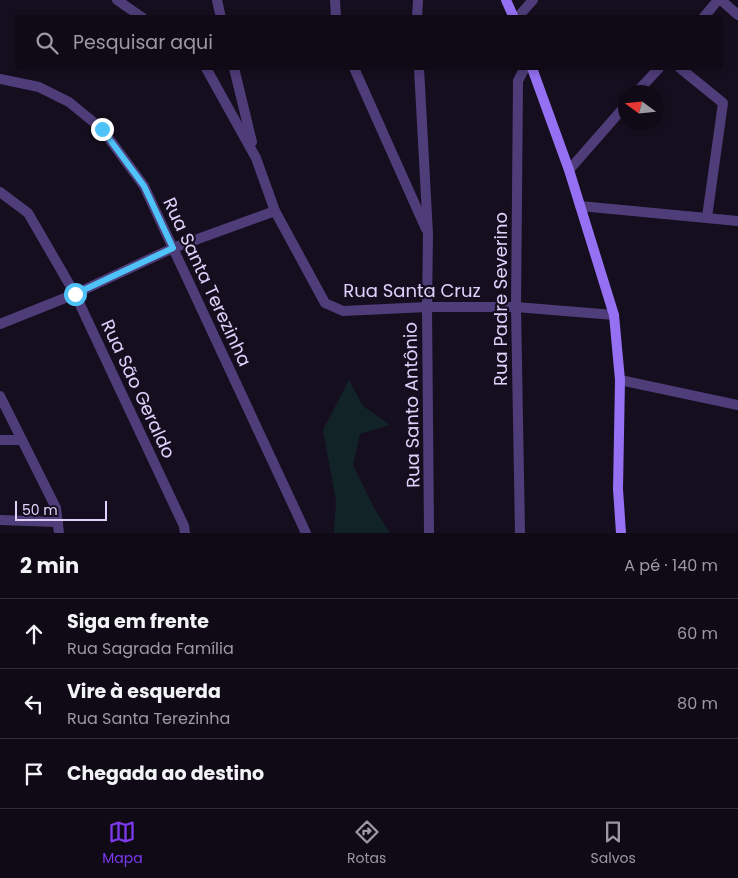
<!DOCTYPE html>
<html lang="pt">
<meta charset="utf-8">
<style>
:root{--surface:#100a16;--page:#1e1823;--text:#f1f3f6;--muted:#9c9aa1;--line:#302b35;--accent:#7c3aed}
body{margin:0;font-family:Poppins,sans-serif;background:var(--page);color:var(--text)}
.compass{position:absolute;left:618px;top:85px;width:45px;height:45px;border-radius:50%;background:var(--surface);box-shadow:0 2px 8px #0003;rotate:285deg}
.scale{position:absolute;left:15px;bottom:12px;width:92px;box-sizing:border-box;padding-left:5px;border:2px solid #e0d0fb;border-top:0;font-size:14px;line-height:18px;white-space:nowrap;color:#e0d0fb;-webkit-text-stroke:4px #150e1e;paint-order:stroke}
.stop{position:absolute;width:15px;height:15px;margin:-11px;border:4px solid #4fc3f7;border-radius:50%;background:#fff}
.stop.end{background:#4fc3f7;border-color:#fff;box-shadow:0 1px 5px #0008}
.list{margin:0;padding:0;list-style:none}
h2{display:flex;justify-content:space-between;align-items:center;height:65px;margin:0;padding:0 20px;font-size:21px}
h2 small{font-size:16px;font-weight:400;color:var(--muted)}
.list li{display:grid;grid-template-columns:32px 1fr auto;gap:15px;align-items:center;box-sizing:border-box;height:70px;padding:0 20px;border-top:1px solid var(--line)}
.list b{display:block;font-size:19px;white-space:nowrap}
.list p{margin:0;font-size:16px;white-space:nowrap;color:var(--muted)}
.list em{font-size:16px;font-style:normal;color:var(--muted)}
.icon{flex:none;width:28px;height:28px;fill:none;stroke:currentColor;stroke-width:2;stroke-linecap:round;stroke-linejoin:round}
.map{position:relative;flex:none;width:738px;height:533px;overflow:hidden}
.search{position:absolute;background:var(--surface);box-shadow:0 2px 8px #0003;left:15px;right:15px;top:15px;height:55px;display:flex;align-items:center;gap:12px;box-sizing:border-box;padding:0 18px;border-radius:5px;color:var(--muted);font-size:19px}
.sheet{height:275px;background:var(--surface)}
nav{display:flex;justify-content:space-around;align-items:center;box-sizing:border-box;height:70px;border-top:1px solid var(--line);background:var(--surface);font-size:14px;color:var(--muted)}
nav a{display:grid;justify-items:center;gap:2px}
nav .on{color:var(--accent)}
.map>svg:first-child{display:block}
.green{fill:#122328}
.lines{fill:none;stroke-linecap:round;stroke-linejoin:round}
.street{stroke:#4f3d79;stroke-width:10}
.secondary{stroke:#9570f2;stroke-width:10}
.route{stroke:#4fc3f7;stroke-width:6}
.labels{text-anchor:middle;stroke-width:4.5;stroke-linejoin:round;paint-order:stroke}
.street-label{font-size:18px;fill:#e0d0fb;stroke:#150e1e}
</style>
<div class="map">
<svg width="738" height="533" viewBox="0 0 738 533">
<rect width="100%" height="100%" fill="#150e1e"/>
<polygon class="green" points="349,380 363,406 390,425 360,434 353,465 374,508 390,533 334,533 336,501 323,430"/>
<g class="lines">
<g class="street">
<polyline points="117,0 143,18"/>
<polyline points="217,0 221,18"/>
<polyline points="335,0 336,18"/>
<polyline points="721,0 738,15"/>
<polyline points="417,18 418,0"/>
<polyline points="517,18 533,0"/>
<polyline points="703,18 718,0"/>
<polyline points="206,68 256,158 275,211 325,303 343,311 427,307 516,307 614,315"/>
<polyline points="234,68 252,142"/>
<polyline points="354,68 426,229"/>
<polyline points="419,68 428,234 427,307 429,533"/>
<polyline points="680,68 723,103 707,217"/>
<polyline points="0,79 39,87 69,102 102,129 144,186 306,533"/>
<polyline points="637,92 659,68"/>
<polyline points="569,170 626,105"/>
<polyline points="0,192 28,213 75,294 184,526 185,533"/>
<polyline points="580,206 738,221"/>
<polyline points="0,324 75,294 173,248 275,211"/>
<polyline points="620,380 738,405"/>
<polyline points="0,396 56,508 59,533"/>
<polyline points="0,440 22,440"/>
<polyline points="0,520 58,522"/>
<polyline points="520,533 516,307 518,81 523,71 526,68"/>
</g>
<g class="secondary">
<polyline points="506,0 514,18"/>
<polyline points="532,68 569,170 614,315 620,380 618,489 621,533"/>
</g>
</g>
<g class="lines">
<polyline class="route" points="75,294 173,248 144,186 102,129"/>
</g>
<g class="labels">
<g class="street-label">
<text transform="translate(207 282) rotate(65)" y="6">Rua Santa Terezinha</text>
<text x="412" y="297">Rua Santa Cruz</text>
<text transform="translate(501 299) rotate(-90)" y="6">Rua Padre Severino</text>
<text transform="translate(138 389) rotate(65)" y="6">Rua São Geraldo</text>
<text transform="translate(412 405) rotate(-91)" y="6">Rua Santo Antônio</text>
</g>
</g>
</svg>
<svg class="compass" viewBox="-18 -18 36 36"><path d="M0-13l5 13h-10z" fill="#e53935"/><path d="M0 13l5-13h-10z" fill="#9c9aa1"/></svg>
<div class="scale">50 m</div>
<div class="stop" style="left:75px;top:294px"></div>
<div class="stop end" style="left:102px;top:129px"></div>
<div class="search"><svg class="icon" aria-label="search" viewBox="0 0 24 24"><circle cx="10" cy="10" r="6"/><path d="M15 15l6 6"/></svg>Pesquisar aqui</div>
</div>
<section class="sheet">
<h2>2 min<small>A pé · 140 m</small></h2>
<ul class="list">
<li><svg class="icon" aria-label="ahead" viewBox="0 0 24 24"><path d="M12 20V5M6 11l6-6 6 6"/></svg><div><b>Siga em frente</b><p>Rua Sagrada Família</p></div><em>60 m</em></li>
<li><svg class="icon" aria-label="left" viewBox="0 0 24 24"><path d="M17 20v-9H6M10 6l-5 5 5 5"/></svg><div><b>Vire à esquerda</b><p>Rua Santa Terezinha</p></div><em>80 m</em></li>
<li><svg class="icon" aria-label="arrive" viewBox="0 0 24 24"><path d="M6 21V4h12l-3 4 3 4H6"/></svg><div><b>Chegada ao destino</b></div></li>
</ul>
</section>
<nav>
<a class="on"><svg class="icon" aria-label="map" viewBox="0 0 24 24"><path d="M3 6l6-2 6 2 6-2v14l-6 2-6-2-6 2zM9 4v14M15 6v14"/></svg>Mapa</a>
<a><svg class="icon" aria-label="directions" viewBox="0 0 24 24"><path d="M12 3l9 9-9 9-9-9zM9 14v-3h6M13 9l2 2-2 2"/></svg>Rotas</a>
<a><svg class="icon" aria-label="saved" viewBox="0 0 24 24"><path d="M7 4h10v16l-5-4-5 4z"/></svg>Salvos</a>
</nav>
